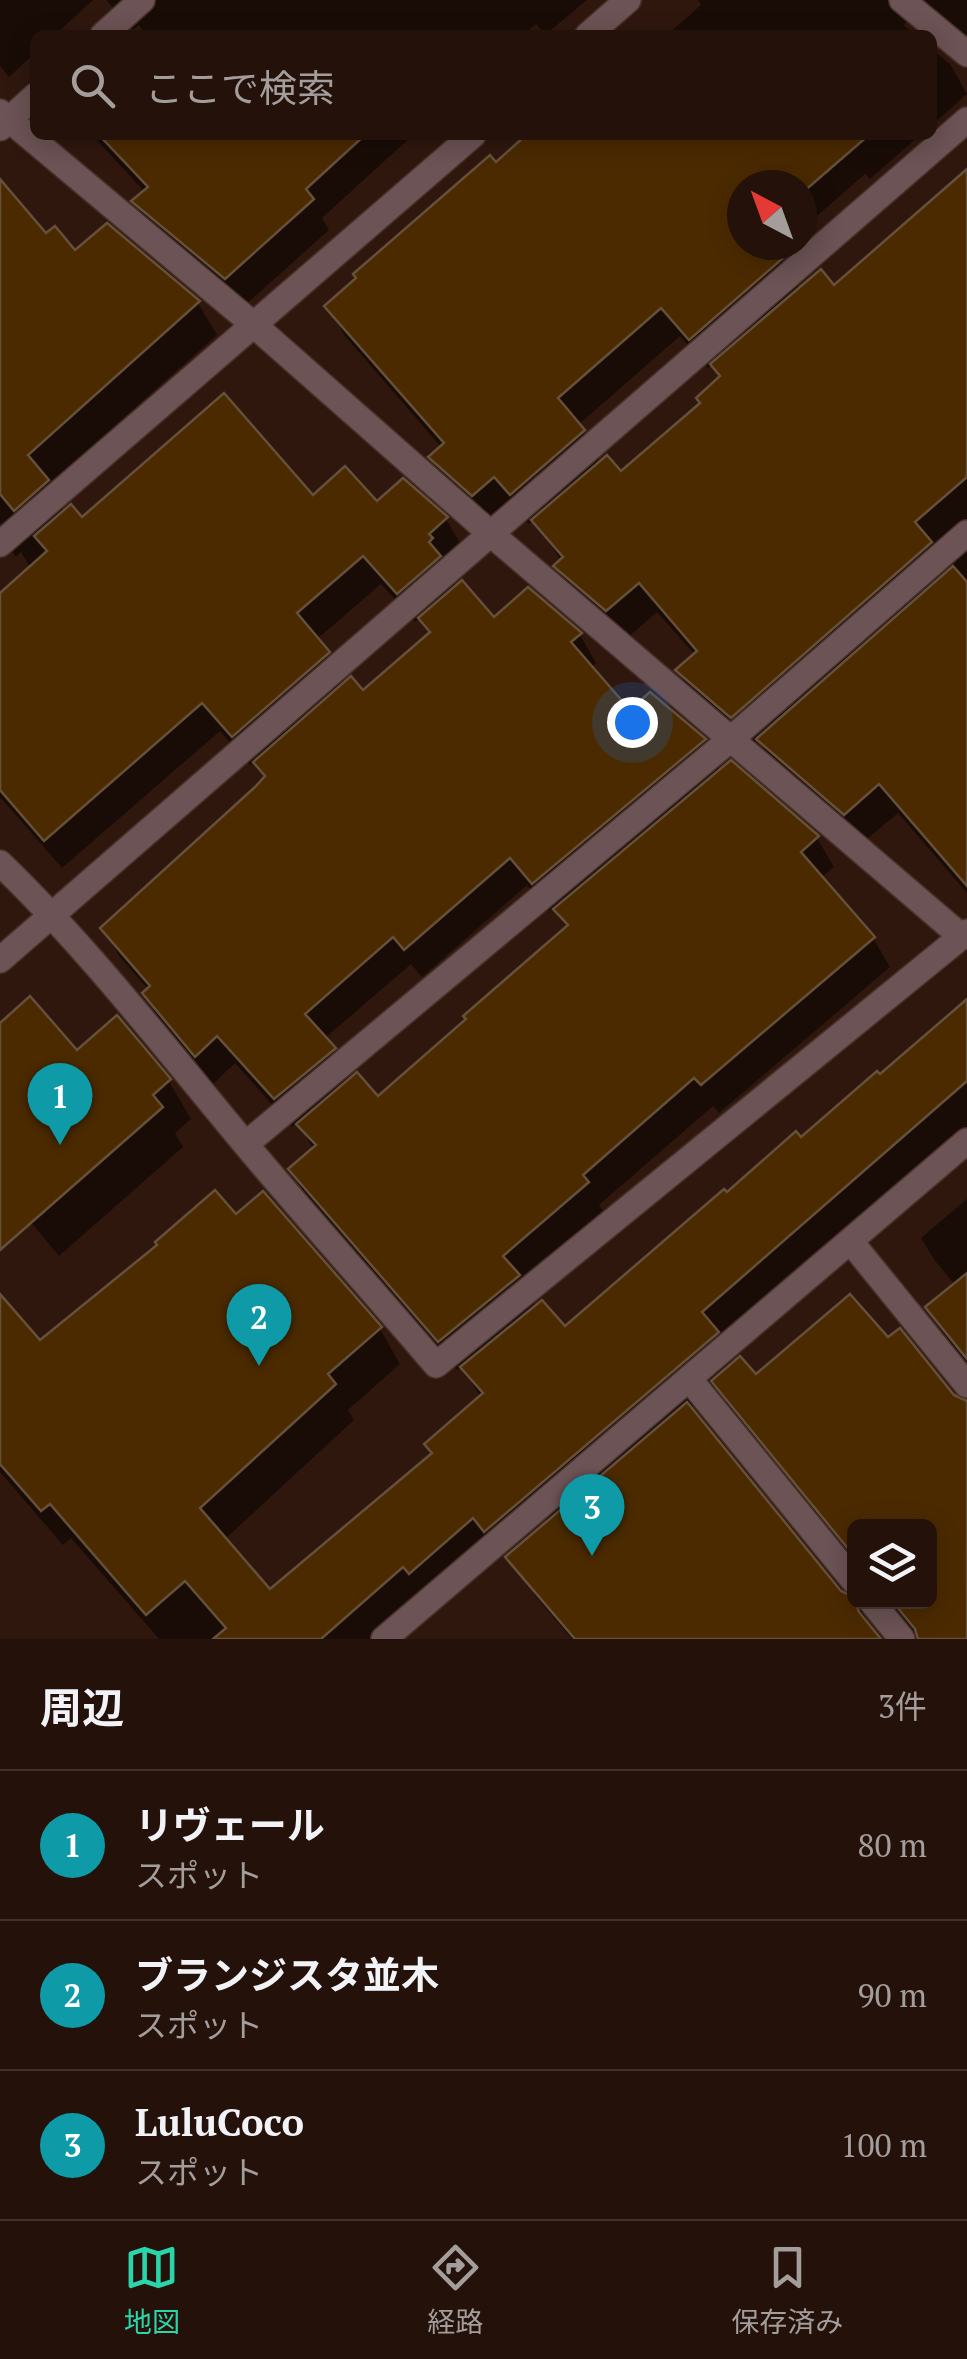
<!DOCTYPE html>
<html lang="ja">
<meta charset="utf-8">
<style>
:root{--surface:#23110a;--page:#2f1f18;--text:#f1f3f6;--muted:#a39d9c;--line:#40312b;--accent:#2bd5ac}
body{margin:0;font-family:"PT Serif","Noto Sans JP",serif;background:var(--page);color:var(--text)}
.controls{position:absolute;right:30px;bottom:30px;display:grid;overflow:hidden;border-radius:15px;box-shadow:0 5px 25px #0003}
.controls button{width:90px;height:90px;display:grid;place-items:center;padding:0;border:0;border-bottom:2px solid var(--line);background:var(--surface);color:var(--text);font:50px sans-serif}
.compass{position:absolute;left:727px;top:170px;width:90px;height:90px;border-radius:50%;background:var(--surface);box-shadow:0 5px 25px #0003;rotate:319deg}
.you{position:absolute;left:632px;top:722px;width:35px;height:35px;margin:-25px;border:8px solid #fff;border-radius:50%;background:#1a73e8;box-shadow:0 0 0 15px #1a73e833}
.badge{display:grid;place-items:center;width:65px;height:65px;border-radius:50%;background:var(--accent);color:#fff;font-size:32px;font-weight:700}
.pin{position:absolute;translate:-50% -82px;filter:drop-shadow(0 2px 5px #0008)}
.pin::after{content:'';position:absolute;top:52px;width:35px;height:30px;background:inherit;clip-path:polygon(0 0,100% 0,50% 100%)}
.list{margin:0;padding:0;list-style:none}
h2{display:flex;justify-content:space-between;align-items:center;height:130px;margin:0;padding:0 40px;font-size:42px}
h2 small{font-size:32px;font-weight:400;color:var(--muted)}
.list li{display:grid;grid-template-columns:65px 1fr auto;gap:30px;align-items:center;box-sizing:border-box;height:150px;padding:0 40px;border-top:2px solid var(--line)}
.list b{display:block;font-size:38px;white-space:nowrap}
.list p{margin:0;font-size:32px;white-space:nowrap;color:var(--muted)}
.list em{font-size:32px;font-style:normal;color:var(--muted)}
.icon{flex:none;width:55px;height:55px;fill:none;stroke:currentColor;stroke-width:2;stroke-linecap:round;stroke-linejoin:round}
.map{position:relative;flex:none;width:967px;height:1639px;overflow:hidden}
.search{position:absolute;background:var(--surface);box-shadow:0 5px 25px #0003;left:30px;right:30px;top:30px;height:110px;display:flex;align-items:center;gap:25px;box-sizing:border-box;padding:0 35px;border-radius:15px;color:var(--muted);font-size:38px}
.sheet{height:580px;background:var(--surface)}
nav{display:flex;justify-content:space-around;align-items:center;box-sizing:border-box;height:140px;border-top:2px solid var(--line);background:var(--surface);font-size:28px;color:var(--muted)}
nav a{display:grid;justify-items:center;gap:5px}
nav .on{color:var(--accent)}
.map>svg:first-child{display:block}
.shadow{fill:#0007;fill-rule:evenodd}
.building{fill:#4b2a00;stroke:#65503b;stroke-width:2.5}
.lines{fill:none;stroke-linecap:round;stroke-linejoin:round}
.street-casing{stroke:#49322a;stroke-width:28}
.street{stroke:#6c5355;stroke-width:25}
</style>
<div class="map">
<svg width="967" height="1639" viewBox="0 0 967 1639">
<rect width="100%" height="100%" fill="#2f170e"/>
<g class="shadow">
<polygon points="0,0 93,0 55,35 35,35 35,53 9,77 0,66"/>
<polygon points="106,0 587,0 545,35 536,24 523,35 145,35 139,25 133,30"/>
<polygon points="698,0 967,0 967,46 907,19 904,26 915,35 667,35 701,5"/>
<polygon points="932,49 950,64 967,94 932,125"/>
<polygon points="92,135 413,135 322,218 329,230 243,307 151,230 135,202 145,192"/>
<path d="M 530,135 L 920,135 L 870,179 L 865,174 L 802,229 L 802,185 L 742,185 L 742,245 L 784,245 L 782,259 L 800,290 L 834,288 L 967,169 L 967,893 L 898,813 L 862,843 L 776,769 L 758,739 L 749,746 L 696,701 L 678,671 L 696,656 L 657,612 L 625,640 L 574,596 L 556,566 L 562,562 L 534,519 L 529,524 L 513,506 L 491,525 L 448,487 L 431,457 L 442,448 L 345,336 L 328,306 ZM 680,336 L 708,368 L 713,364 L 721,379 L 702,404 L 621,475 L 601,463 L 578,425 Z"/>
<path d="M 0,183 L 46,237 L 75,253 L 107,226 L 198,303 L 217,335 L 49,484 L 65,512 L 81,520 L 313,498 L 376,504 L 403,481 L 446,519 L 463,548 L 446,570 L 457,588 L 494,620 L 580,635 L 596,663 L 590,668 L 630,713 L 704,741 L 721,771 L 731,764 L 817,838 L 834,867 L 821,878 L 873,938 L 890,967 L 719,1113 L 713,1106 L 599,1205 L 604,1212 L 522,1283 L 536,1307 L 564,1330 L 880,1078 L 967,1002 L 967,1134 L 724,1346 L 735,1364 L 756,1378 L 888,1341 L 954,1398 L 967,1403 L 967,1639 L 919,1639 L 901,1615 L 886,1610 L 881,1602 L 930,1602 L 930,1526 L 854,1526 L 854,1559 L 728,1405 L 717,1386 L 690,1409 L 840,1593 L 856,1602 L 878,1639 L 572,1639 L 536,1597 L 523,1574 L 553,1526 L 540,1513 L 381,1639 L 159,1639 L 71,1538 L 63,1545 L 0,1472 L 0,1301 L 79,1389 L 236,1218 L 380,1329 L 400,1364 L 348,1410 L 354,1420 L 224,1540 L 270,1593 L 433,1455 L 481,1398 L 462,1366 L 457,1370 L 308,1199 L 291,1170 L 314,1150 L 298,1122 L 292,1127 L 235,1063 L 213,1084 L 161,1022 L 145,994 L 149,990 L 120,957 L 103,928 L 266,779 L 255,761 L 250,765 L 220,731 L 62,868 L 0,797 L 0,596 L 31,569 L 21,552 L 16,557 L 0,538 ZM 381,584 L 415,622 L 420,617 L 431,635 L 363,694 L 346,684 L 316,640 ZM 527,885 L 550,911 L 555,907 L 568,928 L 378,1099 L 351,1080 L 324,1039 L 411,964 L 422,977 Z"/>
<polygon points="0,1026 77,1054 168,1080 191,1119 175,1133 183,1147 59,1256 0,1185"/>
<polygon points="967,1199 967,1363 942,1332 928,1308 956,1286 935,1261 921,1238"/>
</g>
<g class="building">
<polygon points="99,135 365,135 306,189 314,199 225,279 131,201 148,187"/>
<polygon points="526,135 869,135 802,193 802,185 742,185 742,245 798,245 689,340 661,308 558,398 585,430 510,495 494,477 472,496 428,457 444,443 324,306 356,278 353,274 490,155 496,162"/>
<polygon points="967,169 967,477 915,522 932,542 731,718 675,670 697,651 639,583 606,611 553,566 563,557 531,520 607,455 621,471 700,403 696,398 720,376 710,364 821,269 834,285"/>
<polygon points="0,179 46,233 55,226 75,250 107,223 200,301 28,455 49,480 14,511 0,494"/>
<polygon points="224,393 313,495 345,466 377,501 403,478 448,517 429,534 433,538 429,542 441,556 397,594 363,556 297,613 330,652 232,737 202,703 44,841 0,790 0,593 47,551 34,536 71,504 82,517"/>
<polygon points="953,566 967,582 967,886 879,784 844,815 756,739"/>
<polygon points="462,580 494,617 528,587 582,633 571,642 630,710 650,692 706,739 532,884 510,858 404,950 393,937 305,1014 336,1048 274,1099 217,1036 195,1057 142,993 150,986 100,928 255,787 265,776 253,762 351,676 363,690 430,632 418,618"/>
<polygon points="731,760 819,836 801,852 875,937 701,1085 694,1078 583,1175 589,1182 503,1256 520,1275 438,1342 288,1169 316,1145 296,1124 357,1072 378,1096 466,1019 463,1016 568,925 553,909"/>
<polygon points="30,996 77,1050 117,1015 171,1079 153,1095 163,1107 0,1250 0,1023"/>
<polygon points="967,999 967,1081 702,1312 719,1332 484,1532 473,1518 409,1574 403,1567 321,1639 213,1639 226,1628 185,1581 146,1615 50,1504 41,1511 0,1464 0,1294 40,1340 157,1245 155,1242 215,1190 236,1214 263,1191 382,1327 328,1374 336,1384 200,1508 270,1589 432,1453 424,1444 483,1393 460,1367 542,1300 565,1326 724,1189 727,1192 796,1131 801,1137 877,1071 880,1074"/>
<polygon points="967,1273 967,1359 925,1307"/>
<polygon points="850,1294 888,1337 900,1328 954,1395 967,1401 967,1639 918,1639 915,1629 893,1602 930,1602 930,1526 854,1526 854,1556 711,1381 740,1356 756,1374"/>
<polygon points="687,1402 841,1591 854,1597 859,1612 881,1639 575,1639 505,1557"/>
</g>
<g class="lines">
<g class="street-casing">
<g id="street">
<polyline points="902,0 967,54"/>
<polyline points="103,35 142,0"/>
<polyline points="588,35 628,0"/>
<polyline points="0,112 254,325 491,534 962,937"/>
<polyline points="0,128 35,96"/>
<polyline points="0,544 473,135"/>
<path d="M 0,863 C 90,950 166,1049 246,1145 C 308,1219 373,1291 436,1365 L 967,932"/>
<polyline points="0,960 967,120"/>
<polyline points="246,1144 732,738 967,533"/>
<polyline points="851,1242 967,1385"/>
<polyline points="690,1380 854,1581"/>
<polyline points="872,1602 902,1639"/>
<polyline points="384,1639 967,1141"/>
</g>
</g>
<use href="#street" class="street"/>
</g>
</svg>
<div class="controls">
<button><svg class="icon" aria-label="layers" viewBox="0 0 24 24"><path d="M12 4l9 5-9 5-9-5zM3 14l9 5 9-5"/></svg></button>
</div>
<svg class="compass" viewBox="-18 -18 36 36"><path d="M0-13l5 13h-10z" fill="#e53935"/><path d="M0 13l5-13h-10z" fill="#a39d9c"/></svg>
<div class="you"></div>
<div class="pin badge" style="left:60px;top:1145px;background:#0f9aa8">1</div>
<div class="pin badge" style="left:259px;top:1366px;background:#0f9aa8">2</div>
<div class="pin badge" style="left:592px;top:1556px;background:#0f9aa8">3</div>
<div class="search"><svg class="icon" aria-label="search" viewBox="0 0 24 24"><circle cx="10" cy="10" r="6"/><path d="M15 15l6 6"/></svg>ここで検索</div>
</div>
<section class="sheet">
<h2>周辺<small>3件</small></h2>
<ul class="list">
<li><span class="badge" style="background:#0f9aa8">1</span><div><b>リヴェール</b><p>スポット</p></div><em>80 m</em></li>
<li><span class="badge" style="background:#0f9aa8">2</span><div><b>ブランジスタ並木</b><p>スポット</p></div><em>90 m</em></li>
<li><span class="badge" style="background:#0f9aa8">3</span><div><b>LuluCoco</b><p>スポット</p></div><em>100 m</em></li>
</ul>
</section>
<nav>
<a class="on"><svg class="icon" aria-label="map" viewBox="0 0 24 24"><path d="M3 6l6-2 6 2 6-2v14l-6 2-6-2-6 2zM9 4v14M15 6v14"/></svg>地図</a>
<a><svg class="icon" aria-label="directions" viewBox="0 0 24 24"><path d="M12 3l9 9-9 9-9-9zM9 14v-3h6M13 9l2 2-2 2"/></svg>経路</a>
<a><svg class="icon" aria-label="saved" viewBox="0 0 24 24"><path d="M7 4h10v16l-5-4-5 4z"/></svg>保存済み</a>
</nav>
